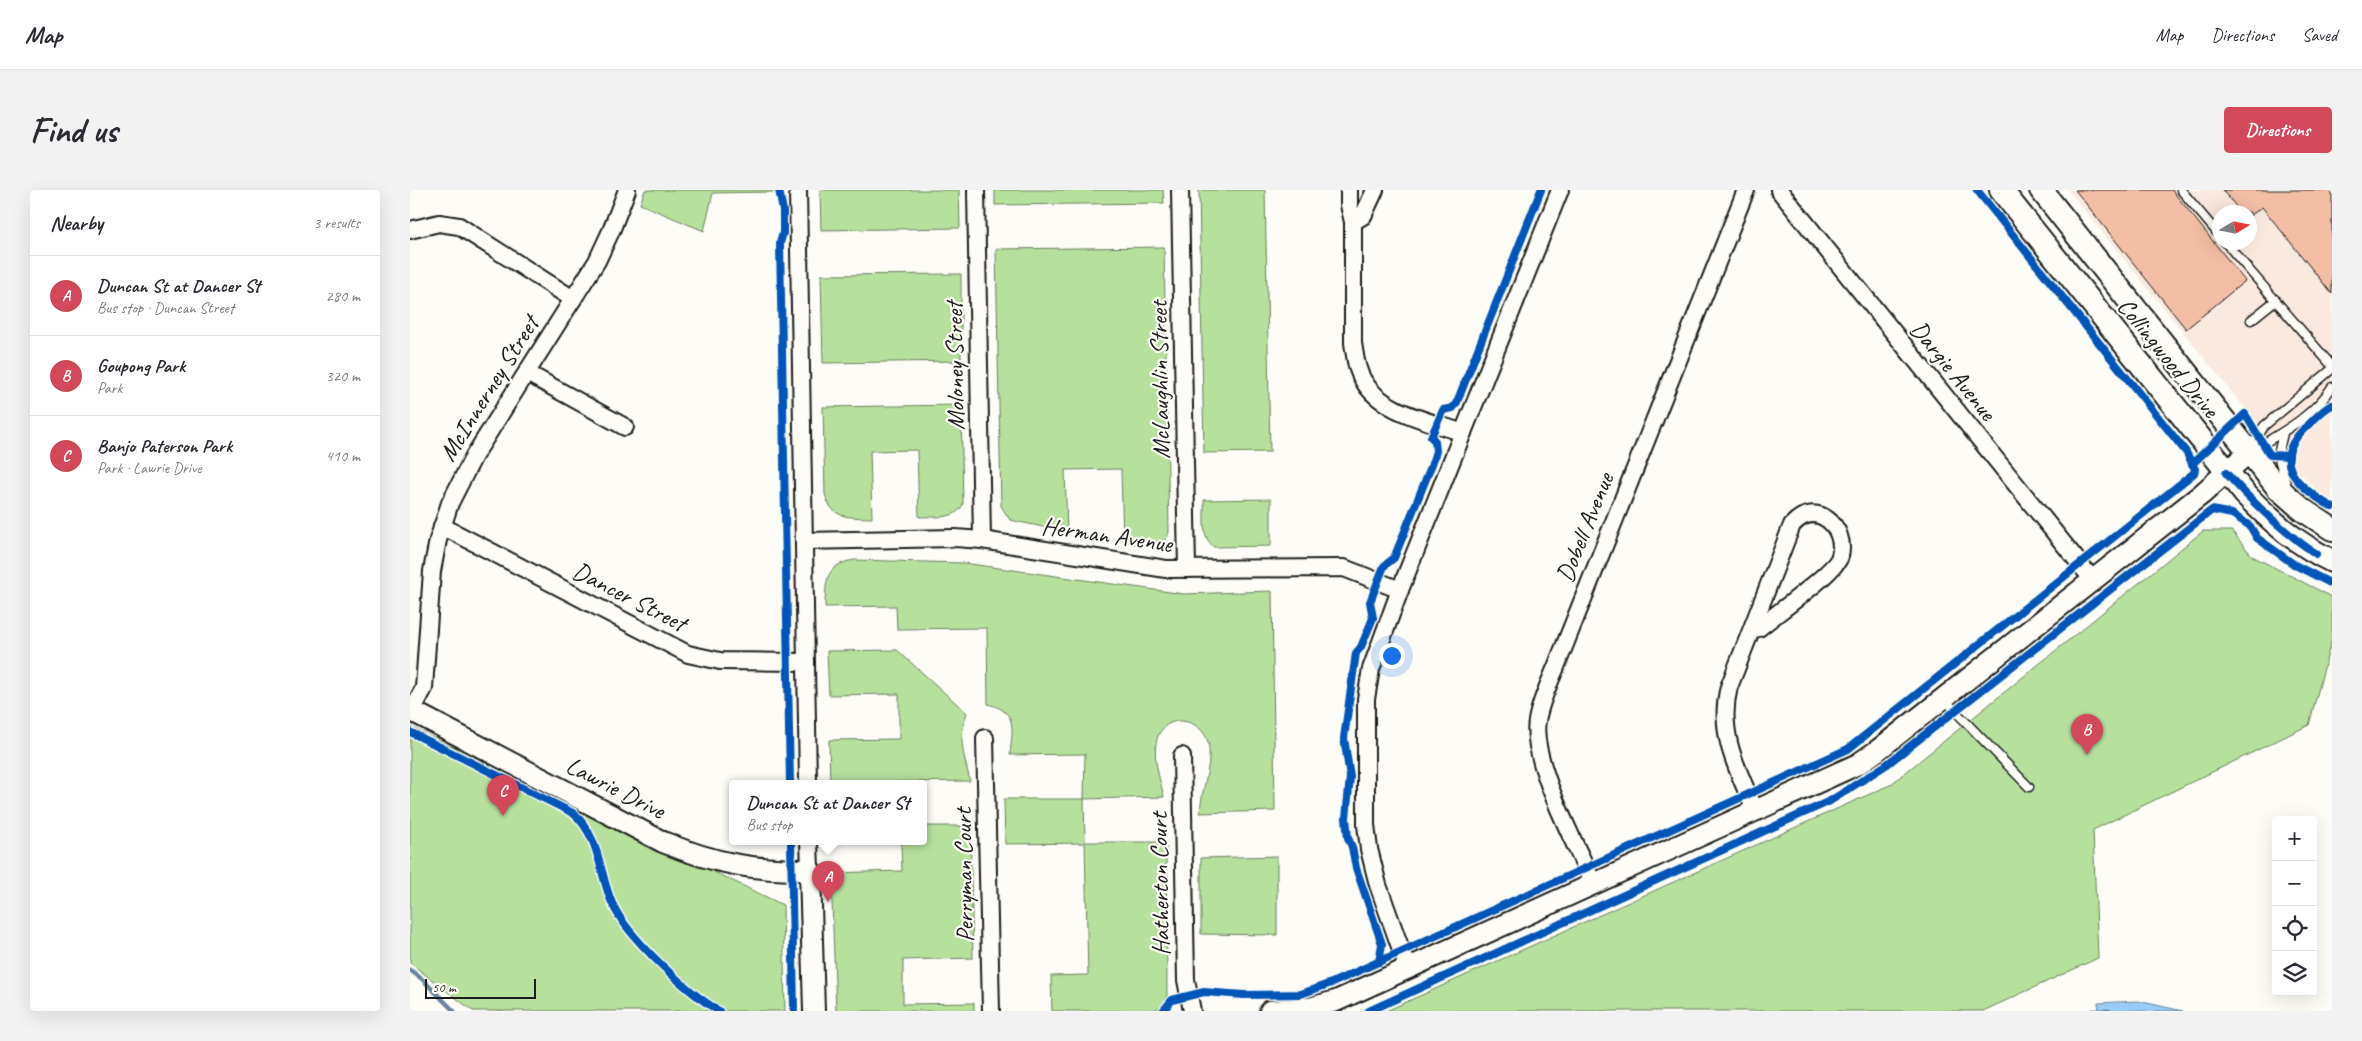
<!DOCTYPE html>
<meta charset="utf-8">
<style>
:root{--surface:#fff;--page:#f2f2f3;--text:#2b2b33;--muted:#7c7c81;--line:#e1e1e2;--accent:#d1495b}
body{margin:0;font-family:Caveat,sans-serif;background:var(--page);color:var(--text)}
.controls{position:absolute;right:15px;bottom:15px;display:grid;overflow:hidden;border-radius:5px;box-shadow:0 5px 20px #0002}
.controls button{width:45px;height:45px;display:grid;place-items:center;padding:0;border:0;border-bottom:1px solid var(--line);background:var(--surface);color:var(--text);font:25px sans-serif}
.compass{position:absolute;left:1802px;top:15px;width:45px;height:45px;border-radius:50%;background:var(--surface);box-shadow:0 5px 20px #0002;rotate:80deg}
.scale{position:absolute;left:15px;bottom:12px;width:111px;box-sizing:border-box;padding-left:5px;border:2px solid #1c1c1c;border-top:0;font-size:14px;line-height:18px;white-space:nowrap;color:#1c1c1c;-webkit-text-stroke:4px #fdfcf7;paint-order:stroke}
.you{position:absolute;left:981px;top:465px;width:18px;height:18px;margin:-12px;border:4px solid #fff;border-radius:50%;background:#1a73e8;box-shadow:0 0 0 8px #1a73e833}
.badge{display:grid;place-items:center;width:32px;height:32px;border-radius:50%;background:var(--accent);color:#fff;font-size:16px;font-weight:700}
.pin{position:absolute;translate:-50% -41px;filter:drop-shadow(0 1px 2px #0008)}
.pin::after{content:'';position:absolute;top:26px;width:18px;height:15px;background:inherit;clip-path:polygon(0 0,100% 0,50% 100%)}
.popup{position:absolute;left:319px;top:590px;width:198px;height:65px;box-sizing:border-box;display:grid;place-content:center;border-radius:5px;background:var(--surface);filter:drop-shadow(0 1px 4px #0005);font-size:16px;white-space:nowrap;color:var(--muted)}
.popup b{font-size:19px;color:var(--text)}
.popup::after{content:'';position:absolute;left:50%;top:100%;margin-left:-10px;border:10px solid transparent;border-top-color:var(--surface)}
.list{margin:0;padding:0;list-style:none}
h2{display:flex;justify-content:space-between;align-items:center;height:65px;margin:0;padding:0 20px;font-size:21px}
h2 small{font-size:16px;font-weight:400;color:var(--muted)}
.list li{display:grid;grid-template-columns:32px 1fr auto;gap:15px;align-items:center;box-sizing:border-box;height:80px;padding:0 20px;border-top:1px solid var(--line)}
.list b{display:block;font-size:19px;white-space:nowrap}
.list p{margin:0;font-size:16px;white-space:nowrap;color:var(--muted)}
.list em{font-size:16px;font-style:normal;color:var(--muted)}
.icon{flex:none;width:28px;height:28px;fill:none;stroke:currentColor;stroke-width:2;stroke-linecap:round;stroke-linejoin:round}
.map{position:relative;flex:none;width:1922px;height:821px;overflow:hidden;border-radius:5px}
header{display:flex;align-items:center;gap:30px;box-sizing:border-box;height:70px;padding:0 25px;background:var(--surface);border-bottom:1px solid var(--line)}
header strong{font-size:24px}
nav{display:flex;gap:28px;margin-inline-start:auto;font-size:18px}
.intro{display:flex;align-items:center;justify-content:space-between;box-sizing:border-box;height:120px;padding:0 30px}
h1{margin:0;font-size:35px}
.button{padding:12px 22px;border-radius:5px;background:var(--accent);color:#fff;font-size:18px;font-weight:700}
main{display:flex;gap:30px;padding:0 30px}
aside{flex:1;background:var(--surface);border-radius:5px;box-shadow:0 5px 20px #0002}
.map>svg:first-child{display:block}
.built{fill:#fae9df;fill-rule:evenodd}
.green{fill:#b7e09d;stroke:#6a7e5c}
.water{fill:#99cbf6;stroke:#67859f}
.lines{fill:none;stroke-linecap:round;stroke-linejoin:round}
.stream{stroke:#67859f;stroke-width:4.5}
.building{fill:#f3bda6;stroke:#1c1c1c}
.service-casing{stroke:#1c1c1c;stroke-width:11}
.minor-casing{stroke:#1c1c1c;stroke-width:20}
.tertiary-casing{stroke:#1c1c1c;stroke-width:24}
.secondary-casing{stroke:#1c1c1c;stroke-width:26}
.service{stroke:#fdfcf7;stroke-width:8}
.minor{stroke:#fdfcf7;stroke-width:16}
.tertiary{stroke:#fdfcf7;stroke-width:20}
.secondary{stroke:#fdfcf7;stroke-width:22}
.cycleway-casing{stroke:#fdfcf7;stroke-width:11}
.cycleway{stroke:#0057b8;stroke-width:8}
.labels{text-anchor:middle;stroke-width:4.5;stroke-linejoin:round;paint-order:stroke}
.street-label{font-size:25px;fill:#1c1c1c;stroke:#fdfcf7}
</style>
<header>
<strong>Map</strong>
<nav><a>Map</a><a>Directions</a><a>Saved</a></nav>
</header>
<div class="intro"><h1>Find us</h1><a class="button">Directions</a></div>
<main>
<aside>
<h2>Nearby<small>3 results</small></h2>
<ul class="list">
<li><span class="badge">A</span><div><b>Duncan St at Dancer St</b><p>Bus stop · Duncan Street</p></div><em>280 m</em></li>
<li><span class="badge">B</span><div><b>Goupong Park</b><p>Park</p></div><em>320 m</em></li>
<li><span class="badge">C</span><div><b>Banjo Paterson Park</b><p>Park · Lawrie Drive</p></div><em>410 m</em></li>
</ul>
</aside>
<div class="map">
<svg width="1922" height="821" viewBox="0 0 1922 821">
<rect width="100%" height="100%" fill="#fdfcf7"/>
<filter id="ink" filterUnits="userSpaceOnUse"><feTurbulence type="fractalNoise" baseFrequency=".02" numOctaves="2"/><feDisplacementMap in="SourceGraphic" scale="10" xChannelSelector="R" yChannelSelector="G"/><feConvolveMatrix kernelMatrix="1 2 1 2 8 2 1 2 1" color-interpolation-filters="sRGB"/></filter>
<g filter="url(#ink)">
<path class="built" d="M 1658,0 L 1922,0 L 1922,310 L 1911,304 L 1876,269 ZM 1810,22 L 1840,22 L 1840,52 L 1810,52 Z"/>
<g class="green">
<polygon points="235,0 365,0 365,2 303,3 294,41 230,14"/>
<polygon points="410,0 549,0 550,38 411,40"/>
<polygon points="585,0 753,0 754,13 585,15"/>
<polygon points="789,0 855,0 860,262 794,263"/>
<path d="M 754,57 L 759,342 C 753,364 730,354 713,351 L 711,279 L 655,280 L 657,342 L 600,330 L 591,316 L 586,59 Z"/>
<polygon points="551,84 551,171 413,173 411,85"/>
<path d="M 551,215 L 553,314 C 546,331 524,326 509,327 L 507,260 L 460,261 L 462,328 C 439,327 422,330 415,304 L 413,217 Z"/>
<path d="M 861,309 L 861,356 L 804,357 C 790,347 795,326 794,310 Z"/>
<polygon points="1793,341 1822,341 1842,366 1922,407 1922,448 1899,535 1683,640 1688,768 1573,821 976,821 1480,595"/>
<path d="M 444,370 L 553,373 L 774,404 L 862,401 L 865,621 L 790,623 C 791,601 801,579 799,558 C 797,530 759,520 748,546 C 741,565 750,589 754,607 L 674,609 L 675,652 L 756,652 L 757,805 C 755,815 749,818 741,821 L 642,821 L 641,786 L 678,785 L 675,653 L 595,654 L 594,609 L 674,609 L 675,564 L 600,565 C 602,540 609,522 578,514 L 577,438 L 487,439 L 486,416 L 415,417 C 416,392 414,375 444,370 Z"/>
<path d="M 487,460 L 557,523 C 547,549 554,565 560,591 L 420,593 L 419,550 L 489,549 L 489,504 L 419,505 L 417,461 Z"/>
<polygon points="0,536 373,715 375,821 63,821 0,773"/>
<polygon points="513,636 560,636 563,768 493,770 493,814 564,813 564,821 426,821 421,683 492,681 491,651 513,651"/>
<polygon points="867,666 867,745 791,744 791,668"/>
</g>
<polygon class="water" points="1728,811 1773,821 1689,821 1688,813"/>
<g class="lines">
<g class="stream">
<polyline points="0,780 12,789 44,821"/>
<polyline points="1682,821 1699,821"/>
</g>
</g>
<g class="building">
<polygon points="1665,0 1762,0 1835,91 1776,139"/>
<polygon points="1812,0 1922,0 1922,104 1852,17 1840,26 1840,22 1831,22"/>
</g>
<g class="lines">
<g class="service-casing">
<g id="service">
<polyline points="1771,0 1810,46"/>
<polyline points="1815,52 1922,176"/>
<polyline points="1841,130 1866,110"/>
<polyline points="1873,243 1868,265 1877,297"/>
<polyline points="1840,260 1854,236 1922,179"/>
<path d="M 1841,261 C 1869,244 1903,227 1922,197"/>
<polyline points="1534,508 1545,521 1619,597"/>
</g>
</g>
<g class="minor-casing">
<g id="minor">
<polyline points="388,0 398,593"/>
<polyline points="566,0 572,350"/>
<polyline points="770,0 777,379"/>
<path d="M 939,0 L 939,15 L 943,32 L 943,153 C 945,165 946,179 953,190 C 971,223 1021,231 1053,243"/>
<polyline points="1369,0 1682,389"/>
<polyline points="943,32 953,26 965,0"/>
<polyline points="0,40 29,33 49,36 163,109"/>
<polyline points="117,183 215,237"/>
<polyline points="32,336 278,464 310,471 396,472"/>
<polyline points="394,351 545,348 572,350 756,379 934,378 990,400"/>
<path d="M 1343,439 L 1349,438 C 1364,425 1426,382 1430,366 C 1437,337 1406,308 1382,335 L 1319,497 C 1307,543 1328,581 1346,622"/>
<polyline points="2,521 14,498 22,381 28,350 40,313 64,266 187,71 201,41 217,0"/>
<polyline points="575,548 581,821"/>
<polyline points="772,566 776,790 782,821"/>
<polyline points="399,651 400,680"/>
<path d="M 1184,695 C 1167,657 1120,570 1127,531 C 1130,512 1139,494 1146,477 L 1336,0"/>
<polyline points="998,779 968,695 959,659 956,635 956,509 961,479 990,400 1150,0"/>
</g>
</g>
<g class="tertiary-casing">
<g id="tertiary">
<path d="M 0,520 L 253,652 C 306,674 343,680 400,680 L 404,821"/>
<polyline points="860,821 900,818 926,811 1448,574 1468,560 1792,304 1839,262"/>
</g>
</g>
<g class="secondary-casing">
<g id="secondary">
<path d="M 1591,0 L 1835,304 C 1861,331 1888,355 1922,371"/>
<polyline points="1631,0 1868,298 1893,320 1922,339"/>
</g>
</g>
<use href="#service" class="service"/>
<use href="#minor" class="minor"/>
<use href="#tertiary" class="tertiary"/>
<use href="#secondary" class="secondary"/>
<g class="cycleway-casing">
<g id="cycleway">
<polyline points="369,0 373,21 373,43 370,53 380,593"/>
<path d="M 1922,215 C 1913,219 1906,228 1898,235 C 1858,271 1886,296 1922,317"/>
<polyline points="1782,274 1835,224 1860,265 1879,266"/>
<path d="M 1816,283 C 1844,314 1872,341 1906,364"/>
<path d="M 0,542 L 163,623 C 190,646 189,683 202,713 C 217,747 277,802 309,821"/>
<polyline points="381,651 384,821"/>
<polyline points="969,772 972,754 946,678 942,657 938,648 936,628 940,587 934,548 946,463 951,457 963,428 960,412 974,376 984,368 1022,274 1026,261 1025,251 1021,247 1033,220 1043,218 1047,212 1131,0"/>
<polyline points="753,821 762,810 794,802 834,805 891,804 924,792 1438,559 1784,283 1785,279 1776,262 1567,0"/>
<polyline points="959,821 1420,611 1476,575 1802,320 1822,324 1840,336 1847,348 1885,375 1922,394"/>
</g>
</g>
<use href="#cycleway" class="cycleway"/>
</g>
</g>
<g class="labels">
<g class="street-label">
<text transform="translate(1759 167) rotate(51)" y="9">Collingwood Drive</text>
<text transform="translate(544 176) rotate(-91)" y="9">Moloney Street</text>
<text transform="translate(1544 180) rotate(51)" y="9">Dargie Avenue</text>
<text transform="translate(749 190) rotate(-91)" y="9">McLaughlin Street</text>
<text transform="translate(78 198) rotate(-58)" y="9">McInnerney Street</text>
<text transform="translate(1174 337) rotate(-68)" y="9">Dobell Avenue</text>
<text transform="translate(697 344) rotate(8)" y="9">Herman Avenue</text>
<text transform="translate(220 406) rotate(27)" y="9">Dancer Street</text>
<text transform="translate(206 597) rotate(27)" y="9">Lawrie Drive</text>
<text transform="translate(553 685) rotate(-91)" y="9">Perryman Court</text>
<text transform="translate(749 694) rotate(-91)" y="9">Hatherton Court</text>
</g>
</g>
</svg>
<div class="controls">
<button>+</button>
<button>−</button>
<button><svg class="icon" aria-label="locate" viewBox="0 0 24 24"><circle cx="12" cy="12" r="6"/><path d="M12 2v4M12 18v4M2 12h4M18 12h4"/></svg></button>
<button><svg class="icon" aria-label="layers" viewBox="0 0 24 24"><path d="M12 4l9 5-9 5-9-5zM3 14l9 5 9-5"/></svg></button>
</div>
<svg class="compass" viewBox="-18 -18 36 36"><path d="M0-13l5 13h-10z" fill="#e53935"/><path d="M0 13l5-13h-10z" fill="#7c7c81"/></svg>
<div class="scale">50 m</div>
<div class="you"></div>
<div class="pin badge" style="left:418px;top:712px">A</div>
<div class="popup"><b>Duncan St at Dancer St</b>Bus stop</div>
<div class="pin badge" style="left:1677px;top:565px">B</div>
<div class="pin badge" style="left:93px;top:626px">C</div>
</div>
</main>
